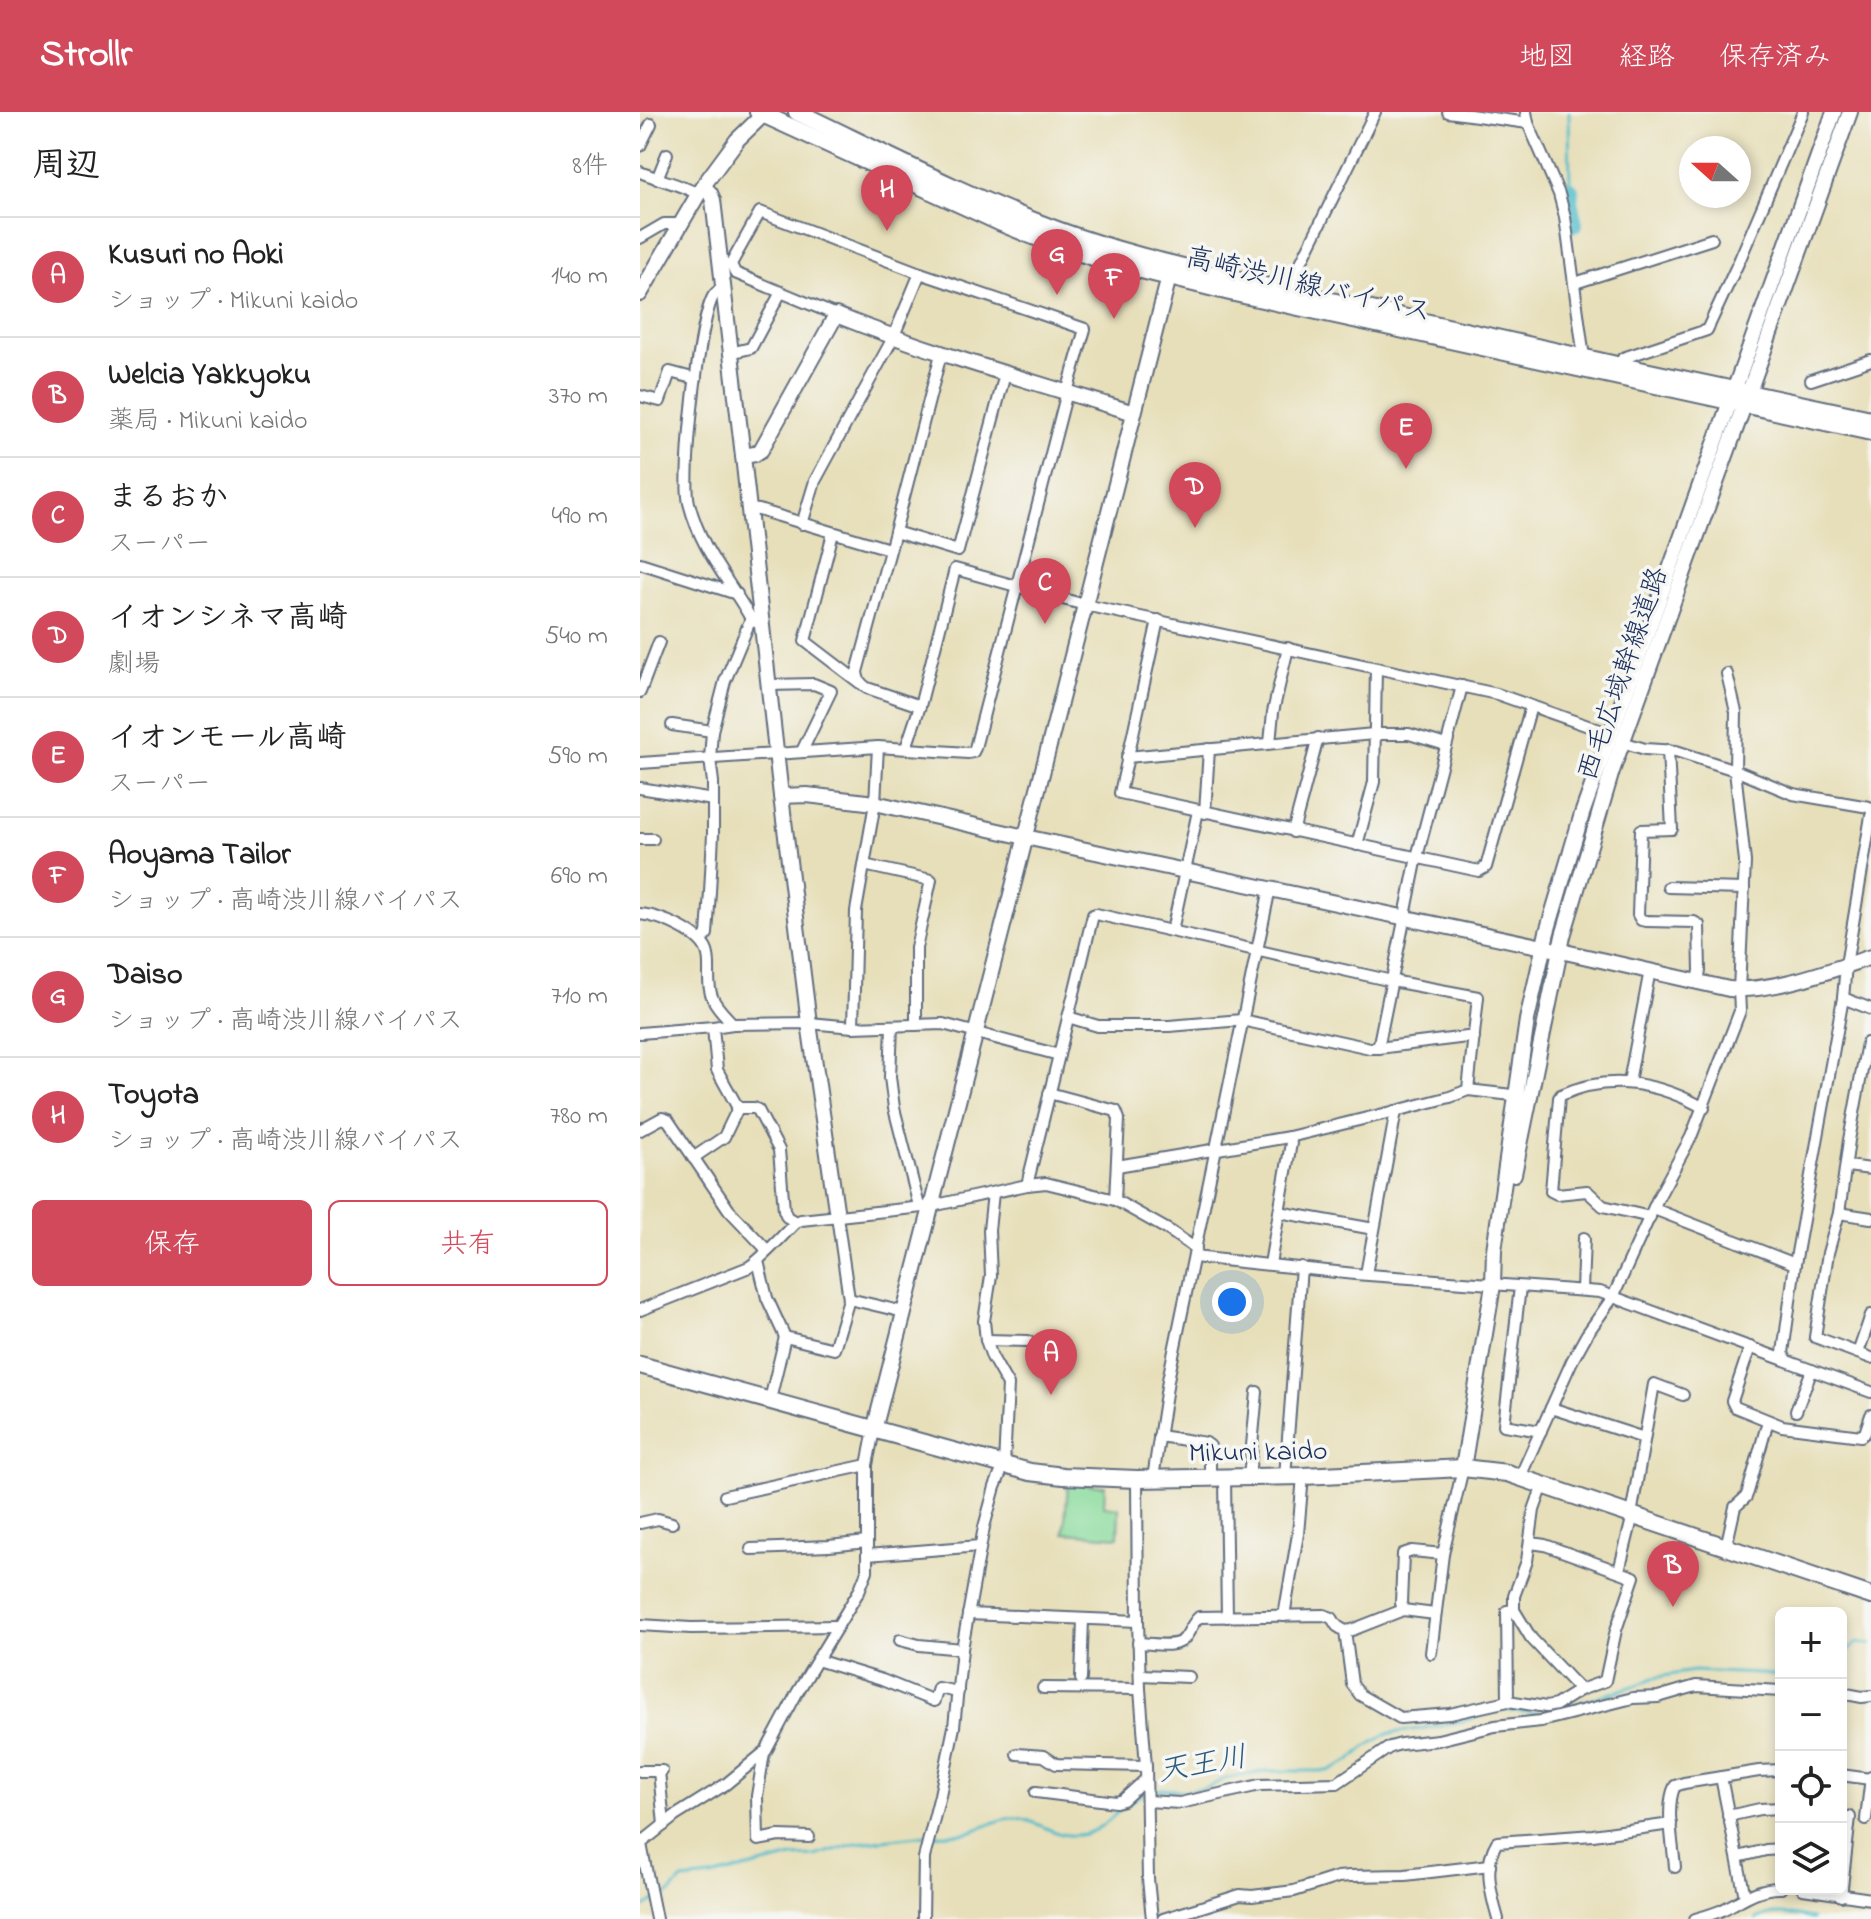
<!DOCTYPE html>
<html lang="ja">
<meta charset="utf-8">
<style>
:root{--surface:#fff;--page:#f6f6f6;--text:#222;--muted:#767676;--line:#e0e0e0;--accent:#d1495b}
body{margin:0;font-family:"Indie Flower","Klee One",sans-serif;background:var(--page);color:var(--text)}
.controls{position:absolute;right:24px;bottom:24px;display:grid;overflow:hidden;border-radius:12px;box-shadow:0 4px 12px #0003}
.controls button{width:72px;height:72px;display:grid;place-items:center;padding:0;border:0;border-bottom:2px solid var(--line);background:var(--surface);color:var(--text);font:40px sans-serif}
.compass{position:absolute;left:1039px;top:24px;width:72px;height:72px;border-radius:50%;background:var(--surface);box-shadow:0 4px 12px #0003;rotate:291deg}
.you{position:absolute;left:592px;top:1190px;width:28px;height:28px;margin:-20px;border:6px solid #fff;border-radius:50%;background:#1a73e8;box-shadow:0 0 0 12px #1a73e833}
.badge{display:grid;place-items:center;width:52px;height:52px;border-radius:50%;background:var(--accent);color:#fff;font-size:26px;font-weight:700}
.pin{position:absolute;translate:-50% -66px;filter:drop-shadow(0 2px 4px #0008)}
.pin::after{content:'';position:absolute;top:42px;width:28px;height:24px;background:inherit;clip-path:polygon(0 0,100% 0,50% 100%)}
.list{margin:0;padding:0;list-style:none}
h2{display:flex;justify-content:space-between;align-items:center;height:104px;margin:0;padding:0 32px;font-size:34px}
h2 small{font-size:26px;font-weight:400;color:var(--muted)}
.list li{display:grid;grid-template-columns:52px 1fr auto;gap:24px;align-items:center;box-sizing:border-box;height:120px;padding:0 32px;border-top:2px solid var(--line)}
.list b{display:block;font-size:30px;white-space:nowrap}
.list p{margin:0;font-size:26px;white-space:nowrap;color:var(--muted)}
.list em{font-size:26px;font-style:normal;color:var(--muted)}
.actions{display:flex;gap:16px;padding:24px 32px}
.actions a{flex:1;padding:18px 0;border:2px solid var(--accent);border-radius:12px;text-align:center;font-size:28px;color:var(--accent)}
.actions .main{background:var(--accent);color:#fff}
.icon{flex:none;width:44px;height:44px;fill:none;stroke:currentColor;stroke-width:2;stroke-linecap:round;stroke-linejoin:round}
.map{position:relative;flex:none;width:1231px;height:1807px;overflow:hidden}
header{display:flex;align-items:center;gap:48px;box-sizing:border-box;height:112px;padding:0 40px;background:var(--accent);color:#fff}
header strong{font-size:38px}
nav{display:flex;gap:44px;margin-inline-start:auto;font-size:28px}
main{display:flex}
aside{flex:1;background:var(--surface)}
.map>svg:first-child{display:block}
.green{fill:#8bdc9d;stroke:#53867e;stroke-width:2}
.lines{fill:none;stroke-linecap:round;stroke-linejoin:round}
.stream{stroke:#4ebbc9;stroke-width:3}
.river{stroke:#4ebbc9;stroke-width:18}
.street-casing{stroke:#626d7e;stroke-width:14}
.secondary-casing{stroke:#626d7e;stroke-width:18}
.primary-casing{stroke:#626d7e;stroke-width:20}
.street{stroke:#fff;stroke-width:10}
.secondary{stroke:#fff;stroke-width:14}
.primary{stroke:#fff;stroke-width:16}
.labels{text-anchor:middle;stroke-width:7;stroke-linejoin:round;paint-order:stroke}
.street-label{font-size:28px;fill:#1b2f5e;stroke:#f6f6f2}
.water-label{font-size:30px;font-style:italic;fill:#2a597e;stroke:#f6f6f2}
</style>
<header>
<strong>Strollr</strong>
<nav><a>地図</a><a>経路</a><a>保存済み</a></nav>
</header>
<main>
<aside>
<h2>周辺<small>8件</small></h2>
<ul class="list">
<li><span class="badge">A</span><div><b>Kusuri no Aoki</b><p>ショップ · Mikuni kaido</p></div><em>140 m</em></li>
<li><span class="badge">B</span><div><b>Welcia Yakkyoku</b><p>薬局 · Mikuni kaido</p></div><em>370 m</em></li>
<li><span class="badge">C</span><div><b>まるおか</b><p>スーパー</p></div><em>490 m</em></li>
<li><span class="badge">D</span><div><b>イオンシネマ高崎</b><p>劇場</p></div><em>540 m</em></li>
<li><span class="badge">E</span><div><b>イオンモール高崎</b><p>スーパー</p></div><em>590 m</em></li>
<li><span class="badge">F</span><div><b>Aoyama Tailor</b><p>ショップ · 高崎渋川線バイパス</p></div><em>690 m</em></li>
<li><span class="badge">G</span><div><b>Daiso</b><p>ショップ · 高崎渋川線バイパス</p></div><em>710 m</em></li>
<li><span class="badge">H</span><div><b>Toyota</b><p>ショップ · 高崎渋川線バイパス</p></div><em>780 m</em></li>
</ul>
<div class="actions"><a class="main">保存</a><a>共有</a></div>
</aside>
<div class="map">
<svg width="1231" height="1807" viewBox="0 0 1231 1807">
<rect width="100%" height="100%" fill="#f6f6f2"/>
<filter id="ink" filterUnits="userSpaceOnUse"><feTurbulence type="fractalNoise" baseFrequency=".0125" numOctaves="2"/><feDisplacementMap in="SourceGraphic" scale="16" xChannelSelector="R" yChannelSelector="G"/><feConvolveMatrix kernelMatrix="1 2 1 2 8 2 1 2 1" color-interpolation-filters="sRGB"/></filter>
<filter id="wash" filterUnits="userSpaceOnUse"><feTurbulence type="fractalNoise" baseFrequency=".006" numOctaves="4" result="noise"/><feDisplacementMap in="SourceGraphic" scale="32" xChannelSelector="R" yChannelSelector="G"/><feGaussianBlur stdDeviation="1.8" result="paint"/><feColorMatrix in="noise" values="0 0 0 0 0 0 0 0 0 0 0 0 0 0 0 0 0 1.4 0 .05"/><feComposite in="paint" operator="in"/></filter>
<g filter="url(#wash)">
<rect width="100%" height="100%" fill="#e7dfb9"/>
<polygon class="green" points="428,1372 465,1374 464,1394 479,1396 478,1425 424,1421"/>
<g class="lines">
<g class="stream">
<polyline points="929,0 930,78"/>
<polyline points="1201,1545 1217,1530 1231,1532"/>
<polyline points="919,1597 1000,1572 1013,1566 1035,1562 1054,1559 1141,1563"/>
<polyline points="510,1679 522,1677 548,1679 569,1675 586,1666 629,1659 688,1659 711,1648 724,1636 746,1622 812,1612 862,1598 903,1602 912,1599"/>
<path d="M 293,1723 C 303,1722 314,1722 324,1721 C 342,1718 358,1705 377,1706 C 403,1709 416,1730 448,1721 C 469,1714 482,1691 503,1682"/>
<polyline points="0,1797 30,1781 42,1768 71,1765 153,1745 175,1744 217,1731 286,1723"/>
<path d="M 1116,1807 C 1134,1798 1153,1803 1172,1807"/>
</g>
<polyline class="river" points="930,78 929,89 934,112"/>
</g>
</g>
<g filter="url(#ink)">
<g class="lines">
<g class="street-casing">
<g id="street">
<polyline points="808,0 888,11"/>
<polyline points="886,0 888,11 919,82 925,105 944,246"/>
<polyline points="0,34 11,12"/>
<path d="M 0,60 C 19,68 40,72 58,82"/>
<polyline points="17,67 27,42"/>
<polyline points="0,126 24,112 40,112"/>
<polyline points="935,171 1072,127"/>
<path d="M 83,175 C 80,178 76,180 74,183 C 59,205 42,364 49,391 C 61,438 87,465 110,505 L 110,509 L 122,511"/>
<polyline points="647,179 735,0"/>
<polyline points="90,241 111,236 141,180"/>
<polyline points="301,242 255,420 318,439 365,262"/>
<polyline points="981,254 983,246 1067,218 1100,147 1163,0"/>
<polyline points="1171,268 1231,248"/>
<polyline points="0,284 20,289 30,260 56,267"/>
<polyline points="108,397 119,398 249,437"/>
<polyline points="162,412 175,369 253,226 280,161"/>
<path d="M 255,420 L 217,560 C 218,568 220,571 227,576 L 280,594"/>
<polyline points="193,421 165,529 220,571"/>
<polyline points="0,451 97,482"/>
<polyline points="518,508 480,681 839,759 846,755 891,594"/>
<polyline points="129,573 174,572 191,579 162,639"/>
<polyline points="0,580 19,530"/>
<polyline points="32,613 72,619"/>
<polyline points="982,630 1005,637 1036,639 1095,658 1153,682 1229,695 1231,698"/>
<polyline points="630,631 633,600 648,536"/>
<polyline points="266,636 280,594 315,457 445,493 857,582 971,622"/>
<polyline points="1028,638 1032,717 1001,718 998,803 1001,808 1006,809 1054,810 1059,813 1060,859 1058,869"/>
<polyline points="487,645 734,622 769,622 806,633"/>
<polyline points="0,651 238,635 328,641 333,640 335,636 427,280 445,217 280,161 120,100 91,152 95,161 196,203"/>
<polyline points="0,676 73,688"/>
<polyline points="565,701 569,637"/>
<polyline points="653,720 678,626"/>
<polyline points="0,727 13,727"/>
<polyline points="717,733 734,670 736,556"/>
<polyline points="224,753 291,768 276,836 276,913"/>
<polyline points="1028,775 1104,777"/>
<path d="M 0,802 C 20,804 64,821 68,843 C 71,857 66,874 73,887 C 77,896 86,904 93,912"/>
<polyline points="532,819 558,699"/>
<polyline points="61,829 67,822 70,780 73,722 73,670 70,647 72,619 85,569 110,509"/>
<polyline points="1203,886 1231,897"/>
<polyline points="428,905 458,914 529,914 602,908 730,936 738,936 777,745 822,574"/>
<polyline points="252,914 250,965 254,996 279,1094"/>
<polyline points="73,915 77,958 98,996 114,996 118,998 139,1038 144,1098 147,1105 156,1110"/>
<polyline points="213,915 216,799 235,691 238,635"/>
<polyline points="0,921 73,915 93,912 169,911 213,915 303,912 419,943 453,803 456,802 752,869 838,885 828,978"/>
<polyline points="1227,931 1209,1028 1199,1101 1188,1141 1175,1225 1231,1246"/>
<polyline points="738,936 827,925 834,926"/>
<polyline points="989,970 1010,858"/>
<polyline points="409,981 476,999 479,1007 475,1088"/>
<polyline points="0,1018 22,1006 28,1008 89,1098 127,1138"/>
<polyline points="53,1046 84,1025 98,996"/>
<polyline points="477,1054 649,1025 756,999 810,985 828,978 881,984"/>
<polyline points="1207,1054 1231,1057"/>
<polyline points="387,1073 419,943"/>
<polyline points="1014,1097 1155,1152"/>
<polyline points="639,1100 734,1117"/>
<polyline points="1199,1101 1231,1106"/>
<path d="M 1010,1105 L 963,1094 L 947,1079 L 917,1082 L 911,1079 L 919,986 L 921,983 C 970,961 1019,971 1064,996"/>
<polyline points="554,1145 715,1162 960,1180 1231,1280"/>
<polyline points="118,1149 127,1186 145,1225 194,1237 209,1187 197,1104"/>
<polyline points="630,1152 651,1031 649,1025"/>
<polyline points="726,1162 756,999"/>
<polyline points="880,1175 864,1313 901,1319"/>
<polyline points="942,1178 944,1126"/>
<polyline points="209,1187 264,1200"/>
<path d="M 0,1198 L 109,1155 C 124,1145 143,1123 156,1110 L 161,1108 L 292,1094 L 387,1073 L 406,1071 L 475,1088 L 530,1119 L 556,1137"/>
<polyline points="346,1228 388,1229"/>
<polyline points="1110,1235 1092,1289 1095,1295 1142,1314 1221,1324 1225,1321 1231,1303"/>
<polyline points="1218,1241 1231,1203"/>
<polyline points="1146,1248 1143,1241 1155,1152 1203,886 1206,853 1231,704"/>
<polyline points="130,1288 145,1225"/>
<polyline points="911,1296 1004,1326"/>
<polyline points="1156,1299 1172,1258"/>
<polyline points="519,1324 566,1331 570,1334 570,1366"/>
<polyline points="645,1365 661,1155"/>
<polyline points="880,1365 932,1249 947,1222 973,1185 1019,1084 1051,1025 1100,899 1099,878 1105,750 1095,658 1096,600 1087,562"/>
<polyline points="513,1366 528,1268 630,776"/>
<polyline points="609,1366 617,1280"/>
<polyline points="497,1367 498,1509 500,1577 506,1654 508,1767 512,1807"/>
<polyline points="585,1367 587,1505"/>
<polyline points="903,1373 894,1398 887,1449 874,1484 874,1498 891,1526 940,1578"/>
<polyline points="85,1384 227,1353"/>
<polyline points="991,1403 1014,1272 1043,1283"/>
<polyline points="0,1411 18,1407 32,1411"/>
<polyline points="1086,1435 1095,1395 1106,1385 1108,1380 1128,1309"/>
<polyline points="111,1437 189,1434 227,1430"/>
<polyline points="227,1443 340,1434"/>
<polyline points="979,1459 993,1403"/>
<polyline points="763,1498 761,1491 763,1442 772,1439 803,1442"/>
<polyline points="328,1502 498,1509"/>
<polyline points="644,1504 658,1422 663,1364"/>
<polyline points="0,1513 51,1516 198,1514"/>
<polyline points="705,1519 712,1518 763,1498 795,1502"/>
<polyline points="260,1528 279,1533 322,1537"/>
<path d="M 498,1531 C 511,1531 535,1537 544,1527 C 550,1520 552,1511 559,1505 L 684,1503 L 692,1506 L 697,1514 L 705,1519 L 712,1572 L 720,1583 L 760,1606 L 810,1602 L 868,1589 L 906,1595 L 916,1593 L 940,1578 L 965,1569 L 976,1518 L 994,1465 L 905,1433 L 891,1431"/>
<polyline points="791,1541 803,1442 823,1356"/>
<polyline points="177,1548 242,1568 294,1589 298,1576 318,1580"/>
<polyline points="500,1563 549,1565"/>
<polyline points="441,1567 443,1507"/>
<polyline points="403,1576 500,1577"/>
<polyline points="1201,1581 1222,1585 1231,1584"/>
<polyline points="868,1589 867,1499 874,1498"/>
<polyline points="124,1641 117,1684 118,1728 139,1724 169,1725"/>
<polyline points="377,1642 404,1644 416,1652 506,1654"/>
<polyline points="0,1659 22,1659"/>
<polyline points="19,1659 24,1713"/>
<polyline points="1201,1663 1230,1667"/>
<polyline points="1081,1665 1105,1785"/>
<polyline points="396,1680 476,1690 483,1688 506,1667"/>
<polyline points="507,1689 540,1691 620,1673 697,1671 750,1635 761,1632 798,1628 855,1614 901,1609 993,1586 1018,1585 1056,1574 1141,1579"/>
<polyline points="1088,1704 1120,1697 1141,1696"/>
<polyline points="1226,1707 1231,1665"/>
<polyline points="0,1727 16,1807"/>
<polyline points="0,1732 35,1704 86,1672 126,1639 157,1581 219,1479 227,1459 227,1353 234,1318"/>
<polyline points="1098,1745 1126,1738 1141,1737"/>
<path d="M 1035,1755 C 1033,1733 1025,1693 1035,1674 L 1044,1671 L 1119,1659 L 1141,1658"/>
<polyline points="1163,1777 1231,1787"/>
<polyline points="1201,1784 1210,1705"/>
<polyline points="283,1807 284,1746 300,1683 314,1615 322,1537 344,1415 355,1375 364,1353 368,1273 352,1245 346,1228 344,1209 351,1164 349,1118 353,1081"/>
<polyline points="523,1807 600,1783 612,1784 654,1779 698,1765 710,1764 765,1763 850,1753"/>
<path d="M 858,1807 C 851,1783 843,1752 857,1730 L 953,1723 L 1031,1712"/>
<path d="M 1055,1807 C 1063,1805 1072,1802 1080,1799 C 1101,1789 1117,1775 1141,1776"/>
</g>
</g>
<g class="secondary-casing">
<g id="secondary">
<polyline points="63,74 70,81 73,88 103,344 141,684 169,911 197,1104"/>
<polyline points="0,182 63,74 97,28 126,0"/>
<path d="M 103,344 L 115,342 L 121,338 L 196,203 C 294,242 394,270 494,301"/>
<path d="M 141,684 L 167,683 L 235,691 L 385,725 L 903,835 L 1089,877 C 1133,880 1189,859 1231,845"/>
<polyline points="874,1062 923,824 972,659 1210,0"/>
<polyline points="234,1318 531,157"/>
<polyline points="823,1356 853,1173 854,1138 887,908 907,820 942,702 1194,0"/>
</g>
</g>
<g class="primary-casing">
<g id="primary">
<polyline points="118,0 359,110 413,132 465,149 590,180 1231,320"/>
<path d="M 157,0 C 243,41 328,85 417,118 C 474,139 534,153 593,167 L 981,254 L 1231,307"/>
<polyline points="0,1253 364,1353 390,1360 423,1364 497,1367 663,1364 823,1356 867,1361 1231,1484"/>
</g>
</g>
<use href="#street" class="street"/>
<use href="#secondary" class="secondary"/>
<use href="#primary" class="primary"/>
</g>
</g>
<g class="labels">
<g class="street-label">
<text transform="translate(669 171) rotate(13)" y="10">高崎渋川線バイパス</text>
<text transform="translate(981 561) rotate(-71)" y="10">西毛広域幹線道路</text>
<text transform="translate(618 1338) rotate(-1)" y="10">Mikuni kaido</text>
</g>
<g class="water-label">
<text transform="translate(562 1651) rotate(-10)" y="10">天王川</text>
</g>
</g>
</svg>
<div class="controls">
<button>+</button>
<button>−</button>
<button><svg class="icon" aria-label="locate" viewBox="0 0 24 24"><circle cx="12" cy="12" r="6"/><path d="M12 2v4M12 18v4M2 12h4M18 12h4"/></svg></button>
<button><svg class="icon" aria-label="layers" viewBox="0 0 24 24"><path d="M12 4l9 5-9 5-9-5zM3 14l9 5 9-5"/></svg></button>
</div>
<svg class="compass" viewBox="-18 -18 36 36"><path d="M0-13l5 13h-10z" fill="#e53935"/><path d="M0 13l5-13h-10z" fill="#767676"/></svg>
<div class="you"></div>
<div class="pin badge" style="left:411px;top:1283px">A</div>
<div class="pin badge" style="left:1033px;top:1495px">B</div>
<div class="pin badge" style="left:405px;top:512px">C</div>
<div class="pin badge" style="left:555px;top:416px">D</div>
<div class="pin badge" style="left:766px;top:357px">E</div>
<div class="pin badge" style="left:474px;top:207px">F</div>
<div class="pin badge" style="left:417px;top:183px">G</div>
<div class="pin badge" style="left:247px;top:119px">H</div>
</div>
</main>
